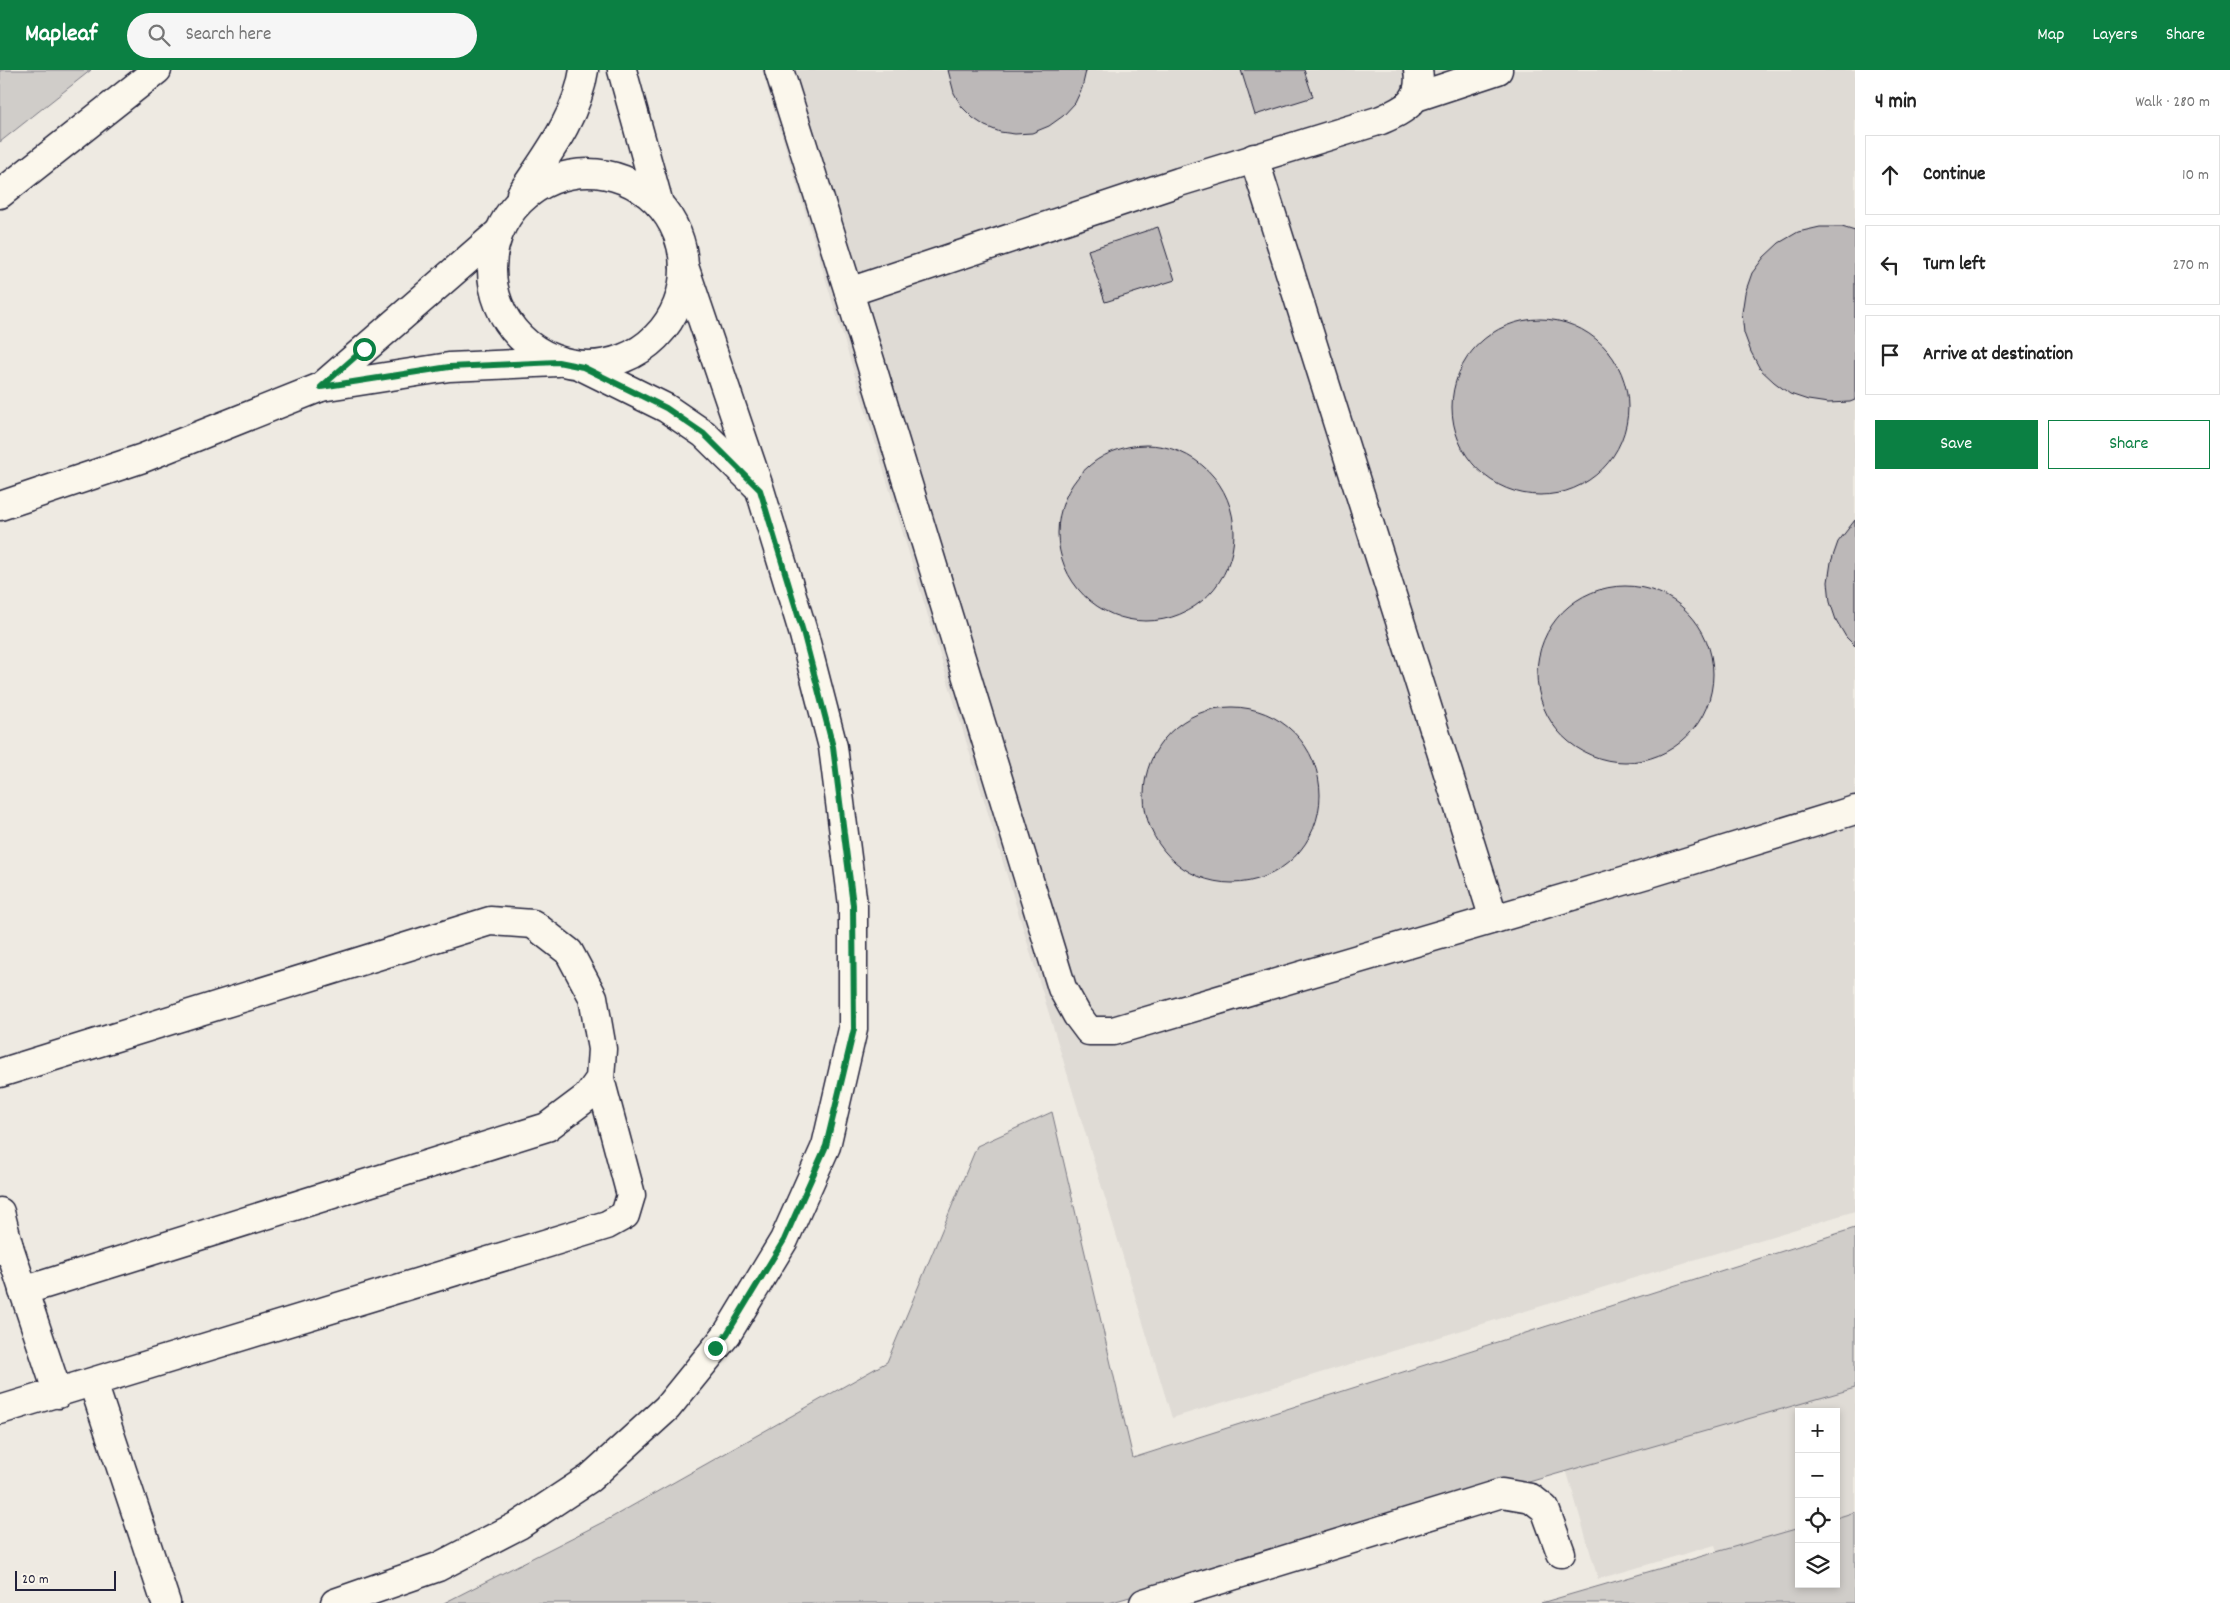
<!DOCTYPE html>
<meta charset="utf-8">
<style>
:root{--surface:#fff;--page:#f6f6f6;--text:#222;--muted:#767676;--line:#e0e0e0;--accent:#0b8043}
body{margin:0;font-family:Dekko,sans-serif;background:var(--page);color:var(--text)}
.controls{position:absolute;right:15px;bottom:15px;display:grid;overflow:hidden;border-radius:0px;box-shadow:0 2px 8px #0003}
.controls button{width:45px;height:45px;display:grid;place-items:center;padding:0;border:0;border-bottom:1px solid var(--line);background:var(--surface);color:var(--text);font:25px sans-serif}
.scale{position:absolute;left:15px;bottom:12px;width:101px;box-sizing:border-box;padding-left:5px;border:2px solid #22223b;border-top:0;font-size:14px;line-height:18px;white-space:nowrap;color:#22223b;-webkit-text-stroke:4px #fbf7ec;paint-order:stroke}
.stop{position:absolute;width:15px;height:15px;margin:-11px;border:4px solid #0b8043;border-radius:50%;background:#fff}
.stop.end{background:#0b8043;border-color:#fff;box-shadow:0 1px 5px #0008}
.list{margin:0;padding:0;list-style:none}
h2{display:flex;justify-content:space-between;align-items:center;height:65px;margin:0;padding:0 20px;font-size:21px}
h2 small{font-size:16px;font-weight:400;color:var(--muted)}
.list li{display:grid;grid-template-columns:32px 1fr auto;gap:15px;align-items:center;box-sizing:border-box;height:80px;margin:0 10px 10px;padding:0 10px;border:1px solid var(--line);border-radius:0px}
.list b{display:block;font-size:19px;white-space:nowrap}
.list em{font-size:16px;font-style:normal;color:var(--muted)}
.actions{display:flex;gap:10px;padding:15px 20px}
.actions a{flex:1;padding:11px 0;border:1px solid var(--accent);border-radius:0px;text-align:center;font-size:18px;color:var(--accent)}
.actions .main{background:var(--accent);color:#fff}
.icon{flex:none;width:28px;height:28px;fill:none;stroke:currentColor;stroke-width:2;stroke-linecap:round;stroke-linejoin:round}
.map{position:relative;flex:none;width:1855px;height:1533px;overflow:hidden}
header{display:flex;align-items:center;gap:30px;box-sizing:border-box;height:70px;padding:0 25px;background:var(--accent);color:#fff}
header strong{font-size:24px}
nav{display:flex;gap:28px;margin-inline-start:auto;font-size:18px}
.search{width:350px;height:45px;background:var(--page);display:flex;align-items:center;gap:12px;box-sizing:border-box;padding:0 18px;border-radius:28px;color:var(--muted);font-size:19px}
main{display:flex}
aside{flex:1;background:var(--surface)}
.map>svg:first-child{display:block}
.built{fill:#dfdbd5}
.green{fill:#d0cdc9;stroke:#797882}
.building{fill:#bcb8b8;stroke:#22223b}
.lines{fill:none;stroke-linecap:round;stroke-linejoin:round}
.minor-casing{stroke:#22223b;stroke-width:31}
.minor{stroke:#fbf7ec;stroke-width:28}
.route{stroke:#0b8043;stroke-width:6}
</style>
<header>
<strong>Mapleaf</strong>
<div class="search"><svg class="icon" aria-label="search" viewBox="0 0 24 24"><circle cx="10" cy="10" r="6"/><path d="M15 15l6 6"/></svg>Search here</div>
<nav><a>Map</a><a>Layers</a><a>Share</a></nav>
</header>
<main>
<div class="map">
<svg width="1855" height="1533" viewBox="0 0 1855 1533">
<rect width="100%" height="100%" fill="#eeeae2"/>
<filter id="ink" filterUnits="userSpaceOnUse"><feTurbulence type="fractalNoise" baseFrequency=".02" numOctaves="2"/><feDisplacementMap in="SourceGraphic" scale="10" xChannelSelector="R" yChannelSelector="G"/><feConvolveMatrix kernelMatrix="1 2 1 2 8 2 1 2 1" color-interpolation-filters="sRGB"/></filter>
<g filter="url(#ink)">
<g class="built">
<polygon points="762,0 1855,0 1855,1141 1172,1348"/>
<polygon points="1855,1307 1855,1475 1836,1481 1836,1342 1799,1342 1799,1492 1727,1513 1715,1475 1598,1509 1564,1392"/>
</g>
<g class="green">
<polygon points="0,0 91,0 0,72"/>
<polygon points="1052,1042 1133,1388 1855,1158 1855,1318 1109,1533 444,1533 607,1450 887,1292 977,1076"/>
<polygon points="1855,1442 1855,1533 1541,1533 1799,1458 1799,1514 1836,1514 1836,1448"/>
</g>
<g class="building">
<polygon points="948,0 1086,0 1086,1 1082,18 1075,33 1063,46 1049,56 1032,63 1015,64 1000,62 985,56 973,48 962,37 954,23"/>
<polygon points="1241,0 1304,0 1313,27 1255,45"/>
<polygon points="1158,157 1175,210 1105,232 1088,180"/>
<polygon points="1820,157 1842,157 1855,161 1855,330 1850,332 1828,333 1808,330 1790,324 1774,312 1760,299 1751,282 1744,263 1742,243 1745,223 1752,203 1764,187 1779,173 1798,162"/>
<circle cx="1540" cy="337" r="88"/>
<circle cx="1146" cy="463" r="88"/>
<polygon points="1855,450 1855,576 1846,567 1836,550 1830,532 1828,512 1831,492 1838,472"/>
<circle cx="1625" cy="604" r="88"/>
<circle cx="1232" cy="725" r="88"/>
</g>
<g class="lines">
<g class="minor-casing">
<g id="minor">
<polyline points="622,0 659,134"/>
<polyline points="779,0 849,222"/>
<path d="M 1418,0 C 1423,31 1406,39 1381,50 L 1179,112 L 849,222 L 1062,918 L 1077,945 L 1089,961 L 1113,961 L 1647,804 L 1855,740"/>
<polyline points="1416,27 1498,0"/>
<polyline points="1254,88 1494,849"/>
<circle cx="588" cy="199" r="96"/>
<polyline points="0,124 157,0"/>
<path d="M 521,124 C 547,85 577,47 584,0"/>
<polyline points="583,297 666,338 704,364 756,415"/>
<polyline points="321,317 498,163"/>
<polyline points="0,436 143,388 321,317 449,297 558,292"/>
<polyline points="0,1003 490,851 533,854 569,882 593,927 602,979 600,1009 587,1027 547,1057 23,1221"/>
<polyline points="0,1142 9,1177"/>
<polyline points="0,1180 9,1177 58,1324"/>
<polyline points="93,1313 166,1533"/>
<polyline points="0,1340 607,1155 625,1145 631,1125 600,1009"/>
<polyline points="335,1533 438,1497 519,1455 590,1408 667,1338 727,1264 784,1170 826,1076 853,959 853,835 833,677 804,565 760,420 684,196"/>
<polyline points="1144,1533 1502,1423 1531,1428 1545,1439 1561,1483"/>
</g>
</g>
<use href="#minor" class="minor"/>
</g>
</g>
<g class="lines" filter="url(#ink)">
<polyline class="route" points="364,279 321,317 449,297 558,292 583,297 666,338 704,364 760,420 804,565 833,677 853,835 854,959 826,1076 784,1170 727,1264 715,1278"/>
</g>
</svg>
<div class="controls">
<button>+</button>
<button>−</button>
<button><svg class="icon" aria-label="locate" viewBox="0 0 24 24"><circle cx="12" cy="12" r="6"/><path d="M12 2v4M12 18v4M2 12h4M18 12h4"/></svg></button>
<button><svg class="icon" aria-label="layers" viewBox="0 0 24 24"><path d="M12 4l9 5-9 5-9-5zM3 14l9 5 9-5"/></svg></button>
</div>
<div class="scale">20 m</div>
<div class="stop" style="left:364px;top:279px"></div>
<div class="stop end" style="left:715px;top:1278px"></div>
</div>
<aside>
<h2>4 min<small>Walk · 280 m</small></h2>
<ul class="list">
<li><svg class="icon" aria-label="ahead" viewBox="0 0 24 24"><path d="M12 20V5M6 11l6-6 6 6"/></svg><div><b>Continue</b></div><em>10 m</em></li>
<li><svg class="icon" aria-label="left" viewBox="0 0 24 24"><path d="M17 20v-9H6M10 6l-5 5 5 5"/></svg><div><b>Turn left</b></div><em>270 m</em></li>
<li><svg class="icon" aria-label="arrive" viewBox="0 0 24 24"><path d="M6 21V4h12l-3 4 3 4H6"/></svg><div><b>Arrive at destination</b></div></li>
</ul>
<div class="actions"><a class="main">Save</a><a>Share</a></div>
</aside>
</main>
